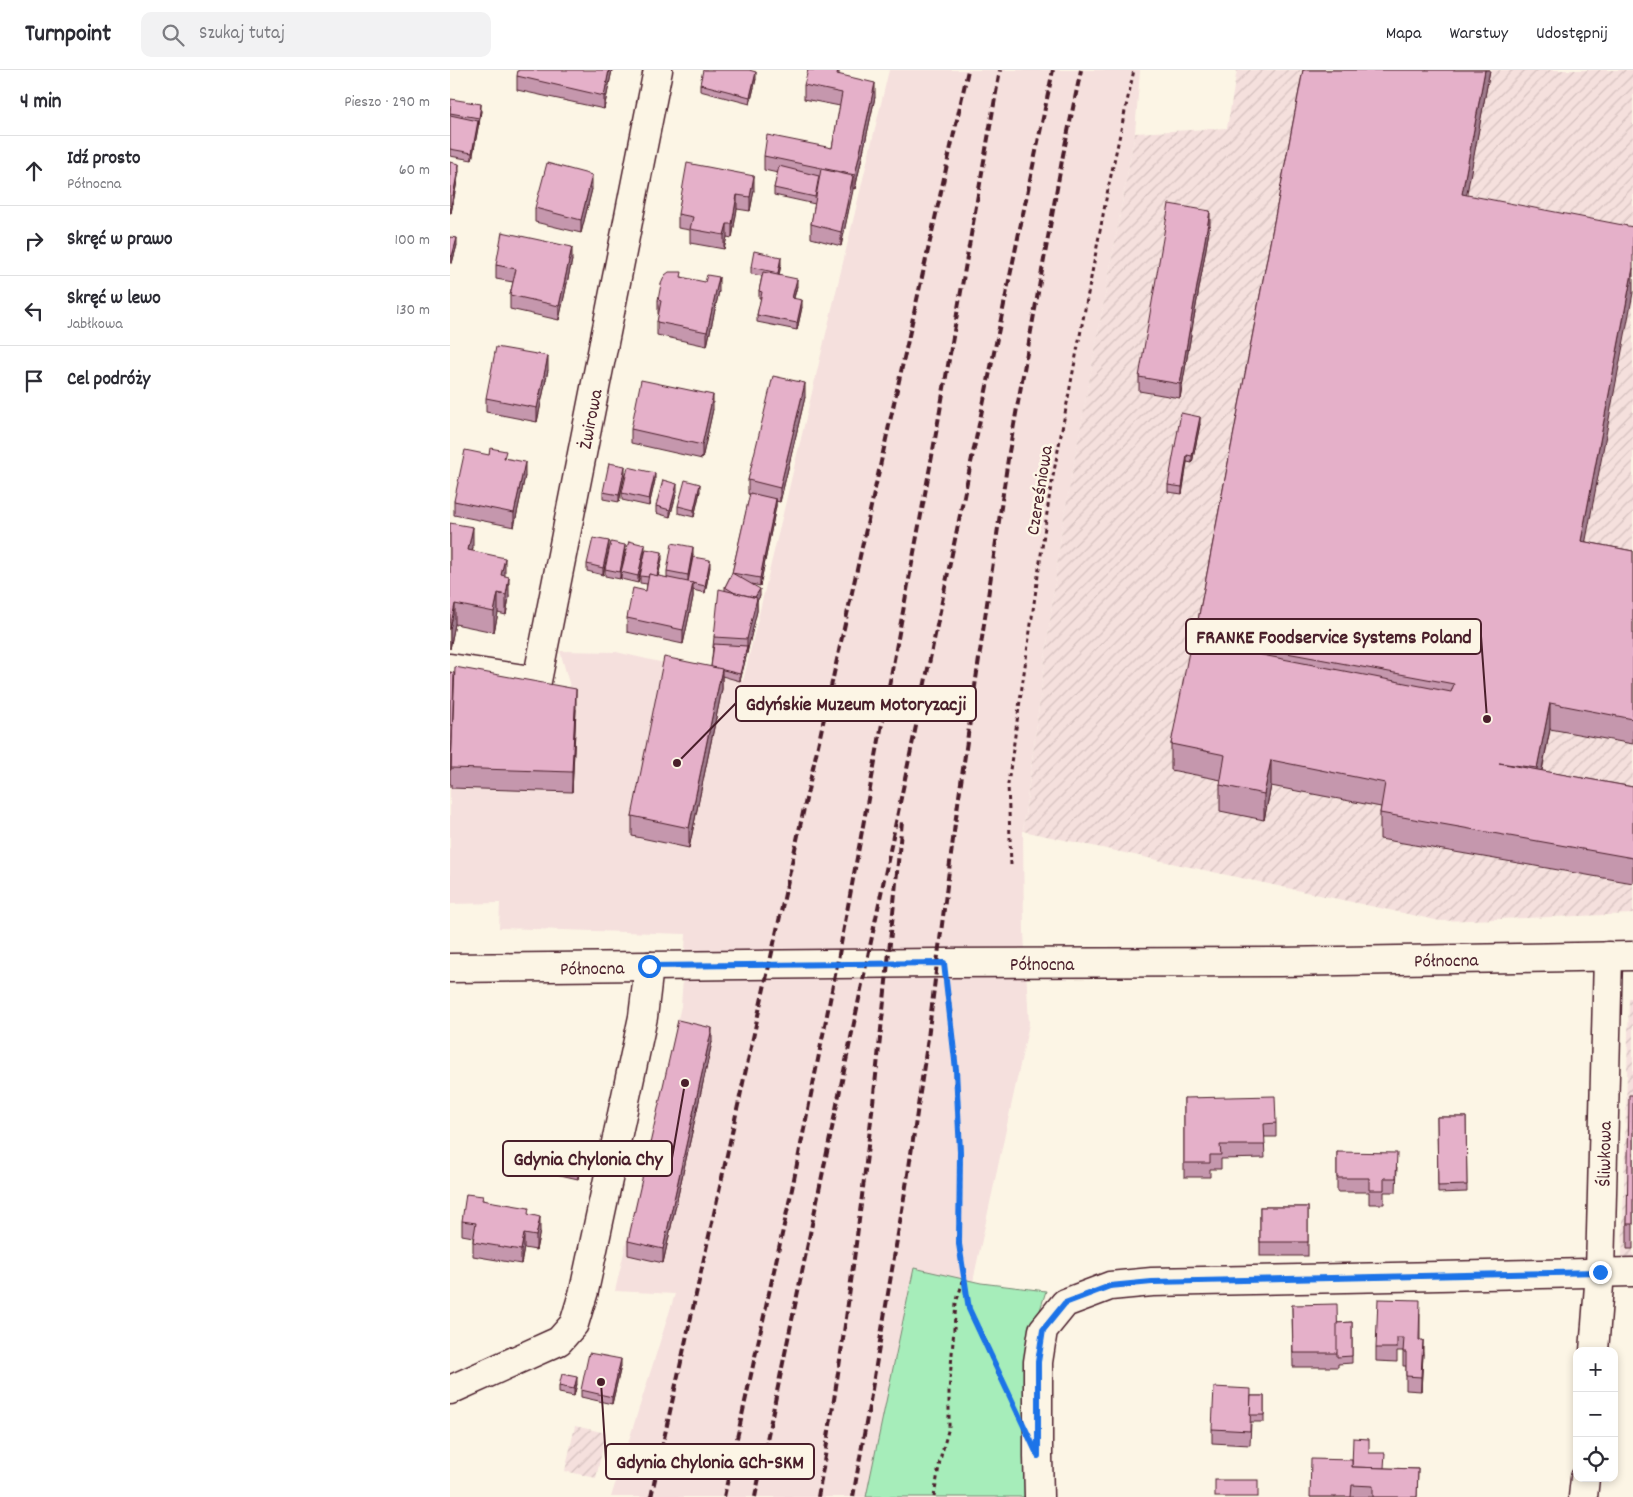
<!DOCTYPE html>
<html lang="pl">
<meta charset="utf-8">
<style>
:root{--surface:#fff;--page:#f2f2f3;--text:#2b2b33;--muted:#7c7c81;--line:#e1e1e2}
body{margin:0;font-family:Dekko,sans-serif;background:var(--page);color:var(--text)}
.controls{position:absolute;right:15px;bottom:15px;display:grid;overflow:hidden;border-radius:10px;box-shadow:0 2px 8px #0003}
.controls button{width:45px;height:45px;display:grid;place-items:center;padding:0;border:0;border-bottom:1px solid var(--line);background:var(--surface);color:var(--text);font:25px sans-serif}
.stop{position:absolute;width:15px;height:15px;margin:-11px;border:4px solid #1a73e8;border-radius:50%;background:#fff}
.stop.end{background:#1a73e8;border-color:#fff;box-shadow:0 1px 5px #0008}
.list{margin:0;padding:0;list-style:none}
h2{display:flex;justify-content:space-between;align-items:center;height:65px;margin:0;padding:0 20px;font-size:21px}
h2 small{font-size:16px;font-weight:400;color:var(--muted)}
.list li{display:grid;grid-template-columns:32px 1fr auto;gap:15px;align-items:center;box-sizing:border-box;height:70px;padding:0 20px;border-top:1px solid var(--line)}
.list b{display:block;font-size:19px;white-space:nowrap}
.list p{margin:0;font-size:16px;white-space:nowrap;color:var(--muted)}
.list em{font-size:16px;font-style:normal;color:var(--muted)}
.icon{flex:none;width:28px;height:28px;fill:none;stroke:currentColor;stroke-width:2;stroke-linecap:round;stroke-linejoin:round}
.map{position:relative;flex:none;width:1183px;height:1427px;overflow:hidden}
header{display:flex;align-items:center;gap:30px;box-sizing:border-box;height:70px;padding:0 25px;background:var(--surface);border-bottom:1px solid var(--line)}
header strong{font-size:24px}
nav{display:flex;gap:28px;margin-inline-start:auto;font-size:18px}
.search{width:350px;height:45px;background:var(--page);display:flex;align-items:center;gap:12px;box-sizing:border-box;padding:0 18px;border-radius:10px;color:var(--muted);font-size:19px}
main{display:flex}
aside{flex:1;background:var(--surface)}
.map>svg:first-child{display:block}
.built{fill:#f5e0dd}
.industrial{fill:url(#industrial-furrows)}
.green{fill:#a6edba;stroke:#788672}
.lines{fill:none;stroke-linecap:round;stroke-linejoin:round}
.minor-casing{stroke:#4a1f2b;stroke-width:31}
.path{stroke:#4a1f2b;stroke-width:3;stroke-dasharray:4 4;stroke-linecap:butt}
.minor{stroke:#fcf5e5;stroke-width:28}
.rail{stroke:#4a1f2b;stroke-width:4;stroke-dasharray:8 4;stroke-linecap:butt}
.wall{fill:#c597ad;stroke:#4a1f2b}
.shaded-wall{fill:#a07b8d;stroke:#4a1f2b}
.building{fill:#e5b0c9;stroke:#4a1f2b}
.route{stroke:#1a73e8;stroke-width:6}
.labels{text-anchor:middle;stroke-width:5;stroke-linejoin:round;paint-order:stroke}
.street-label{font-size:19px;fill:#4a1f2b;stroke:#fcf5e5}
.leader{fill:none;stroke:#4a1f2b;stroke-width:2}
.callout-dot{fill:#4a1f2b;stroke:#fcf5e5;stroke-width:2}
.callout{fill:#fcf5e5;stroke:#4a1f2b;stroke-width:2}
.callout-label{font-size:20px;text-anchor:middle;font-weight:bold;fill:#4a1f2b}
</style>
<header>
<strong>Turnpoint</strong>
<div class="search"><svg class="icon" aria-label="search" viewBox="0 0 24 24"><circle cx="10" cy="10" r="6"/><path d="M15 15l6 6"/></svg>Szukaj tutaj</div>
<nav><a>Mapa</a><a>Warstwy</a><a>Udostępnij</a></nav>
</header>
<main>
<aside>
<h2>4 min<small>Pieszo · 290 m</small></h2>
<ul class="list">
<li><svg class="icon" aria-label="ahead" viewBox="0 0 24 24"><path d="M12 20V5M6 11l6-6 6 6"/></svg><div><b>Idź prosto</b><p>Północna</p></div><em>60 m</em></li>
<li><svg class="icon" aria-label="right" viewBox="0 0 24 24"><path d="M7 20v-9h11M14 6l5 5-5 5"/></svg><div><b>Skręć w prawo</b></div><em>100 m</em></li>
<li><svg class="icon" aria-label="left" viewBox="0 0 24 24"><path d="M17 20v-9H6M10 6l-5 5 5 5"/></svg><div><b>Skręć w lewo</b><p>Jabłkowa</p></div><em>130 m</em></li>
<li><svg class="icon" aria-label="arrive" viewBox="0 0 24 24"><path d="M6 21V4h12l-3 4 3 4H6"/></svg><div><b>Cel podróży</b></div></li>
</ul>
</aside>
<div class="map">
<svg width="1183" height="1427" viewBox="0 0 1183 1427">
<defs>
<pattern id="industrial-furrows" width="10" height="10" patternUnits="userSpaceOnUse" patternTransform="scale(1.25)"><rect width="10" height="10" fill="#f5e0dd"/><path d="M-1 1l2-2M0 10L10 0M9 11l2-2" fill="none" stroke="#d4c0be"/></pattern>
</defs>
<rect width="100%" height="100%" fill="#fcf5e5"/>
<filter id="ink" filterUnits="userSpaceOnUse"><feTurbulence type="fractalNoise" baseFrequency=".02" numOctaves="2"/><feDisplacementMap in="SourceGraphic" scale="10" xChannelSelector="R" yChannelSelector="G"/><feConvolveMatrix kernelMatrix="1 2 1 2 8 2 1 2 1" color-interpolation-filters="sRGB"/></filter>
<g filter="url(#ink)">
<polygon class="built" points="439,0 690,0 685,63 612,459 573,760 574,862 579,954 526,1197 480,1427 161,1427 225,1224 165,1221 231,936 236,864 49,858 50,833 0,834 0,616 126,638 110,581 166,582 293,611"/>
<g class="industrial">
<polygon points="787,0 1183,0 1183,844 990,851 573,761 612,458 685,63 777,58"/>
<polygon points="1179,928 1183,928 1183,1188 1172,1188"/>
<polygon points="125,1356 156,1363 146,1408 115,1401"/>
</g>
<polygon class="green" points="464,1198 531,1213 596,1221 579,1275 574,1351 575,1427 416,1427"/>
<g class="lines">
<g class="minor-casing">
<g id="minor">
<polyline points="0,598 87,611 208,0"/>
<polyline points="0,898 487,893 830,892 1183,886"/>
<polyline points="1144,1281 1150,1202 1158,886"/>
<polyline points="0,1320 109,1271 124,1254 134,1221 193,947 199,896"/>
<polyline points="589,1427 588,1386 588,1292 593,1260 615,1233 660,1216 702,1212 1183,1202"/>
<polyline points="1133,1427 1135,1408"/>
</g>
</g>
<g class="path">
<polyline points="561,795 558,714 600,422 658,119 684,0"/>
<polyline points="498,924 506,1000 510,1082 509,1174 519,1239 554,1314"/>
<polyline points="484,1427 490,1390 499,1357 499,1322 506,1233 514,1208"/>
</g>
<use href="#minor" class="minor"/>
<g class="rail">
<polyline points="201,1427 518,0"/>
<polyline points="274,1427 342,1119 387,895 482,386 550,0"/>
<polyline points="305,1427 603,0"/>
<path d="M 368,1427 C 407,1203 430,977 452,751"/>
<polyline points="403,1427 420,1331 458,1104 478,968 487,893 505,754 559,382 613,85 631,0"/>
</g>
</g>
<g class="wall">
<polygon points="162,0 154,39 67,20 67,6"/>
<polygon points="389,0 389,5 425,27 405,119 403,118 391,176 361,168 361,154 365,134 324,125 324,118 328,103 314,100 314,86 382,78 390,36 354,29 354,15"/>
<polygon points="853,0 1040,0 1016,125 1136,472 1183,481 1183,674 1100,659 1092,701 1183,717 1183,813 930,769 930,743 931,737 821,716 814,750 770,741 770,715 771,710 721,700 721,674 745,572 745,566"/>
<polygon points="306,9 300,34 250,21 250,14"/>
<polygon points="0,38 31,41 22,90 0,86"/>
<polygon points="0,92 9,101 1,143 0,143"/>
<polygon points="142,119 131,163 85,152 85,138"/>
<polygon points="304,120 300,141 287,139 282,168 277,167 274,179 240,173 240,160 228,158 228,144"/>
<polygon points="760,155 730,328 689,321 689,307"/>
<polygon points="0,167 7,175 2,193 0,193"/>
<polygon points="122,190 109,250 60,239 60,225 63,212 46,209 46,195"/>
<polygon points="331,194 329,205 347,216 344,228 352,237 347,260 307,252 307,245 311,228 309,228 309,221 312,206 301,204 301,197"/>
<polygon points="232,207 269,221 257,276 207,265 207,252 209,244 208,244 208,230"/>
<polygon points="98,300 87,352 36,342 36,328"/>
<polygon points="355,327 330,432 326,431 326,436 310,516 302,514 310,526 307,531 307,541 290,611 272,606 272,619 239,778 182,766 182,746 261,597 264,567 275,520 275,517 282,503 300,425 298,424 298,410"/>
<polygon points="263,339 252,389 181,373 181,359"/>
<polygon points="750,354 742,393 737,392 732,424 718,422 718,415"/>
<polygon points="39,385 56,388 75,406 64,457 4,445 4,431"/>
<polygon points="175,404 169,432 153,429 153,422"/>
<polygon points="205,410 199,436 172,430 172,423"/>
<polygon points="227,421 220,447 206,443 206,436"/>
<polygon points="250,421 244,447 228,443 228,436"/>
<polygon points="0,453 23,477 22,481 55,506 59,527 56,545 48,543 44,562 5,554 0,579"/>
<polygon points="159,471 153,505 137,501 137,494"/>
<polygon points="175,482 172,500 195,482 188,513 171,509 171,503 170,509 155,506 155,499"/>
<polygon points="243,484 241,495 260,497 255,523 243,520 243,527 233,574 177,562 177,548 196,521 197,514 190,513 190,506 212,489 208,506 217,508 217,501"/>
<polygon points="0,602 126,639 122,722 1,718 1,714 0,714"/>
<polygon points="262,972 213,1193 178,1185 178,1171"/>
<polygon points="1183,1025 1183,1179 1177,1179 1177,1154"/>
<polygon points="734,1028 826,1053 826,1067 814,1067 815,1088 771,1089 771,1099 760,1099 760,1107 734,1107"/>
<polygon points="987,1047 1016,1047 1017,1122 988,1123"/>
<polygon points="887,1082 947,1097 946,1122 934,1122 934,1134 919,1134 919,1122 887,1122"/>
<polygon points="93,1091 131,1092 128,1109 106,1104 106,1101 93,1098"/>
<polygon points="33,1130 79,1145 90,1161 86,1180 74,1178 71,1194 23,1186 23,1167 12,1165 12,1151"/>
<rect x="810" y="1137" width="48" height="49"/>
<polygon points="842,1235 887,1253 902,1252 902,1293 888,1294 888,1297 843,1297"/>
<polygon points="970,1244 970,1270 973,1284 971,1321 956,1320 956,1296 953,1296 953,1281 947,1281 947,1292 926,1291 926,1278"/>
<polygon points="171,1296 162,1334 131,1327 131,1320"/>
<polygon points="127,1314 124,1326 109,1323 109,1316"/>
<polygon points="801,1326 814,1326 814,1352 801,1352 800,1375 762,1373 762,1359"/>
<polygon points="919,1383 934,1398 968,1399 967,1427 860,1427"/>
</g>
<g class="shaded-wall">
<polygon points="159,0 162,0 154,39 154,26"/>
<polygon points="1035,0 1040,0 1012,150 1012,124"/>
<polygon points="306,2 306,9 300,34 300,27"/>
<polygon points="425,13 425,27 405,119 405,105"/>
<polygon points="31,34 31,41 29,55 29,48"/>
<polygon points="28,51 28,58 22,90 22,83"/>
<polygon points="9,94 9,101 1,143 1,136"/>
<polygon points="142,105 142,119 131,163 131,150"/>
<polygon points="304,106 304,120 300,141 300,127"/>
<polygon points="403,106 403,120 391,176 391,162"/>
<polygon points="287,125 287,139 282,168 282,154"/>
<polygon points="760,141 760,155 730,328 730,314"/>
<polygon points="277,154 277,167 274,179 274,165"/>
<polygon points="7,168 7,175 2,193 2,186"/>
<polygon points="122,177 122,190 109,250 109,236"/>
<polygon points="331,187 331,194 328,210 328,203"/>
<polygon points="1183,198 1183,223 1131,496 1131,471"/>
<polygon points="269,207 269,221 257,276 257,262"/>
<polygon points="347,209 347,216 342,235 342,228"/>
<polygon points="352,230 352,237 347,260 347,253"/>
<polygon points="98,286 98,300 87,352 87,338"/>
<polygon points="355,313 355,327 330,432 330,418"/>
<polygon points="263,325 263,339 252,389 252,375"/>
<polygon points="750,347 750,354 742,393 742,386"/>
<polygon points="737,385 737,392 732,424 732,417"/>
<polygon points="75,392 75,406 64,457 64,443"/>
<polygon points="175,396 175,404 169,432 169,425"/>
<polygon points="205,403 205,410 199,436 199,429"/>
<polygon points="227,414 227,421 220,447 220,440"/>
<polygon points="250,414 250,421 244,447 244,440"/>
<polygon points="326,429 326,436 310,516 310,508"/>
<polygon points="23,457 23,477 18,500 18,480"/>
<polygon points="159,471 159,478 153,505 153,498"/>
<polygon points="175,475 175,482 170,509 170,502"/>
<polygon points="195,475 195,482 188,513 188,506"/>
<polygon points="243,477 243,484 238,512 238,505"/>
<polygon points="212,482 212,489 206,516 206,509"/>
<polygon points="55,488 55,508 51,525 51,505"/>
<polygon points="260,490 260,497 255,523 255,516"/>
<polygon points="59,507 59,527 56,545 56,525"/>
<polygon points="243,513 243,527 233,574 233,560"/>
<polygon points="310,519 310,526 307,531 307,541 297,583 297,569 302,532"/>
<polygon points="48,523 48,543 44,562 44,542"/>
<polygon points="5,534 5,554 0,579 0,559"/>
<polygon points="297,576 297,583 290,611 290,604"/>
<polygon points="272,599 272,619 239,778 239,758"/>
<polygon points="126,619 126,639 122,722 122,702"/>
<polygon points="1100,633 1100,659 1087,724 1087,698"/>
<polygon points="821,690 821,716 814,750 814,724"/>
<polygon points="262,958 262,972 213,1193 213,1179"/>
<polygon points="131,1085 131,1092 128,1109 128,1102"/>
<polygon points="90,1147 90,1161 86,1180 86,1166"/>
<polygon points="74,1164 74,1178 71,1194 71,1180"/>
<polygon points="973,1270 973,1284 971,1321 971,1307"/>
<polygon points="171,1289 171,1296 162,1334 162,1327"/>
<polygon points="127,1307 127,1314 124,1326 124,1319"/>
</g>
<g class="building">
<polygon points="68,0 159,0 154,26 67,6"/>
<polygon points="253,0 299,0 306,2 300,27 250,14"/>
<polygon points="358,0 388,0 387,4 425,13 405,105 314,86 317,65 382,78 392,23 354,15"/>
<polygon points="853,0 1035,0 1012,124 1183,157 1183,198 1131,471 1183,481 1183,649 1100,633 1087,698 1049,693 1183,717 1183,788 930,743 935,713 821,690 814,724 770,715 775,685 721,674 741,571 1001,622 1004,614 745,566"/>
<polygon points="1,29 31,34 29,48 0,43"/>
<polygon points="0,45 28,51 22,83 0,79"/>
<polygon points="0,92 9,94 1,136 0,136"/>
<polygon points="97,93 142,105 131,150 85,138"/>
<polygon points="237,93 304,106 300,127 287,125 282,154 277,154 274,165 240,159 243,147 228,144"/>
<polygon points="329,96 369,106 365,127 324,118"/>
<polygon points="371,99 403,106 391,162 361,154"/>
<polygon points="719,134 760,141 730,314 689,307"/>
<polygon points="52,162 122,177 109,236 60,225 66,199 46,195"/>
<polygon points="0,167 7,168 2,186 0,186"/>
<polygon points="304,181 331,187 328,203 301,197"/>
<polygon points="219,202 232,202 231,207 255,212 257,205 269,207 257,262 207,252 211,231 208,230 211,214 215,205"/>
<polygon points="313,202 347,209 342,228 352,230 347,253 307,245 312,222 309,221"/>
<polygon points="46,277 98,286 87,338 36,328"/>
<polygon points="323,306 355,313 330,418 298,410"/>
<polygon points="191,310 263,325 252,375 181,359"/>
<polygon points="731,343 750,347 742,386 737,385 732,417 718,415"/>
<polygon points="40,378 56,381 54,388 75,392 64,443 4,431 15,380 39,385"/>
<polygon points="159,393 175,396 169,425 153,422"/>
<polygon points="178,397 205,403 199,429 172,423"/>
<polygon points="213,410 227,414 220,440 206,436"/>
<polygon points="235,410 250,414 244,440 228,436"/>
<polygon points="300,423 326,429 310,508 282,503"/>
<polygon points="0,453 23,457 18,480 55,488 51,505 59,507 56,525 48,523 44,542 5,534 0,559"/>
<polygon points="143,468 159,471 153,498 137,494"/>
<polygon points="179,471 195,475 188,506 171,502"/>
<polygon points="161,472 175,475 170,502 155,499"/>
<polygon points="222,473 243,477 238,505 217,501"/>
<polygon points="196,479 212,482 207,506 199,504 199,507 190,506"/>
<polygon points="243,487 260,490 255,516 238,512"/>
<polygon points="282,503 310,519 305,527 285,523 275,517"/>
<polygon points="199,504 243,513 233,560 177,548 183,518 196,521"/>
<polygon points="269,519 307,528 297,569 264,567"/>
<polygon points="264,574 297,576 290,604 261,597"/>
<polygon points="214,587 272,599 239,758 182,746"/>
<polygon points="5,597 126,619 122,702 1,698"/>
<polygon points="0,602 4,603 1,700 0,700"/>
<polygon points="228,950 262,958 213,1179 178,1171"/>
<polygon points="1179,1025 1183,1025 1183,1154 1177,1154"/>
<polygon points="825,1026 826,1053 814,1054 815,1075 770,1075 771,1085 760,1085 760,1093 734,1093 734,1028"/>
<polygon points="987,1047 1016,1047 1017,1115 988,1116"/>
<polygon points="887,1082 947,1083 946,1108 934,1108 934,1120 919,1120 919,1108 887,1108"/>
<polygon points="16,1124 33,1126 32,1130 79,1138 78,1144 90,1147 86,1166 74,1164 71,1180 23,1172 26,1153 12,1151"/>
<rect x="810" y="1137" width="48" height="35"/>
<polygon points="928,1229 970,1230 969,1270 973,1270 971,1307 956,1306 956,1282 953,1282 954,1268 947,1268 947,1278 926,1278"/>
<polygon points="887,1234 888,1283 843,1283 842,1235"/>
<polygon points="902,1252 902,1286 887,1287 887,1253"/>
<polygon points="139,1283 171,1289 162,1327 131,1320"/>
<polygon points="112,1304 127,1307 124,1319 109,1316"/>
<polygon points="764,1317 801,1319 800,1361 762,1359"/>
<polygon points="801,1326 814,1326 814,1345 800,1345"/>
<polygon points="903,1368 919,1369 919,1383 935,1383 934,1398 902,1397"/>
<polygon points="861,1389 902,1390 902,1397 968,1399 967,1427 923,1427 923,1416 902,1415 901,1427 860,1427"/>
<rect x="765" y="1410" width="43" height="17"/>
</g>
</g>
<g class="lines" filter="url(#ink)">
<polyline class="route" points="199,896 494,893 506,1000 510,1082 509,1174 519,1239 588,1386 588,1292 593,1260 615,1233 660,1216 702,1212 1150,1202"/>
</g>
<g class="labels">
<g class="street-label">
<text transform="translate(139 349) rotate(-79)" y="7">Żwirowa</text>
<text transform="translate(588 420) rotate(-81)" y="7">Czereśniowa</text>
<text transform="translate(996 889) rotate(-1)" y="7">Północna</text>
<text x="592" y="900">Północna</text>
<text transform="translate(142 897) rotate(-1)" y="7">Północna</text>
<text transform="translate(1153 1084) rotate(-89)" y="7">Śliwkowa</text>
</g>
</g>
<path class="leader" d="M1037 649L1031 566M227 693L286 633M235 1013L222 1088M151 1312L156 1391"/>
<g class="callout-dot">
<circle cx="1037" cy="649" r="5"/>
<circle cx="227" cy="693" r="5"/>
<circle cx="235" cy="1013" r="5"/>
<circle cx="151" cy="1312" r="5"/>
</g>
<g class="callout">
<rect x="736" y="549" width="295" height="35" rx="5"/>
<rect x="286" y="616" width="240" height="35" rx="5"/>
<rect x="53" y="1071" width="169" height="35" rx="5"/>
<rect x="156" y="1374" width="208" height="35" rx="5"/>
</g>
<g class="callout-label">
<text x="884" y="573">FRANKE Foodservice Systems Poland</text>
<text x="406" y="640">Gdyńskie Muzeum Motoryzacji</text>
<text x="138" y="1095">Gdynia Chylonia Chy</text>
<text x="260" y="1398">Gdynia Chylonia GCh-SKM</text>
</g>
</svg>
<div class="controls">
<button>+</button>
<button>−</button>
<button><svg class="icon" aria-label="locate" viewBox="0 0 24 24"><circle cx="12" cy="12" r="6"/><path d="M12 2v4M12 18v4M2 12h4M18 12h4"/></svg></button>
</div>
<div class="stop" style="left:199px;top:896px"></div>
<div class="stop end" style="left:1150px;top:1202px"></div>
</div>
</main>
